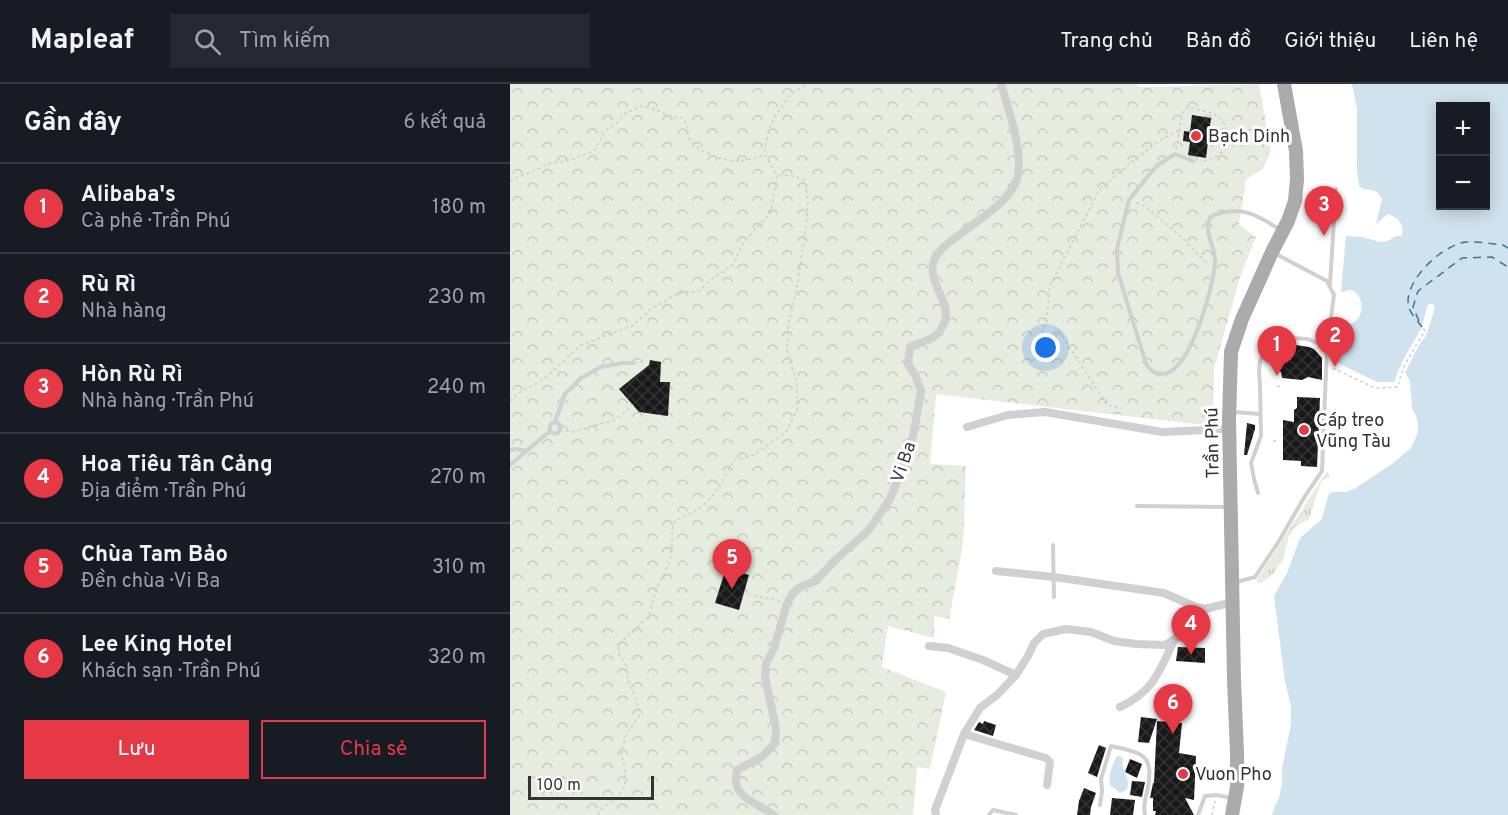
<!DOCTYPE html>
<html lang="vi">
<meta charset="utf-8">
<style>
:root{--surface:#171b24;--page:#242831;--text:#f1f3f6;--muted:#9ea1a6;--line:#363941;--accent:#e63946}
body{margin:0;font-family:Overpass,sans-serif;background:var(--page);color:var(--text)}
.controls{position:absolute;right:18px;top:18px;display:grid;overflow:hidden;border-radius:0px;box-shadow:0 3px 15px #0003}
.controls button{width:54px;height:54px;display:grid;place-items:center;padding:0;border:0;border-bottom:2px solid var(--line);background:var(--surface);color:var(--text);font:30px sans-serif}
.scale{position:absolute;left:18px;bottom:15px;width:126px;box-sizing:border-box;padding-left:6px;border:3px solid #333;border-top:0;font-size:16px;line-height:21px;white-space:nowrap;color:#333;-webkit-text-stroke:4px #fff;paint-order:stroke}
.you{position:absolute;left:536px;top:264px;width:21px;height:21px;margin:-15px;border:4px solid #fff;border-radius:50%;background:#1a73e8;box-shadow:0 0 0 9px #1a73e833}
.badge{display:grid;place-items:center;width:39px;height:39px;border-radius:50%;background:var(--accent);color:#fff;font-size:20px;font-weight:700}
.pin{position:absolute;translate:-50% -50px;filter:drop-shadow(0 2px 3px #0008)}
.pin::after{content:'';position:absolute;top:32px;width:21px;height:18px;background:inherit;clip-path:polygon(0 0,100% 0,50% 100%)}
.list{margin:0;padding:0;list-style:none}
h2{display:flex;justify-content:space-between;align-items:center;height:78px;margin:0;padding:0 24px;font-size:26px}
h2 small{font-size:20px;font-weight:400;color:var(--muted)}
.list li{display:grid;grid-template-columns:39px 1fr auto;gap:18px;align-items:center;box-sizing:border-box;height:90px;padding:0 24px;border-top:2px solid var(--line)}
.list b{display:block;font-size:22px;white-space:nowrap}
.list p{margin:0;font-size:20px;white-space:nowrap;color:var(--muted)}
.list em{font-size:20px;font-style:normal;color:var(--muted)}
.actions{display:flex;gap:12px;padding:18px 24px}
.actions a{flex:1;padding:14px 0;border:2px solid var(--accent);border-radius:0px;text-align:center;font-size:21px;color:var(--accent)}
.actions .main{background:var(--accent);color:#fff}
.icon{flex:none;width:33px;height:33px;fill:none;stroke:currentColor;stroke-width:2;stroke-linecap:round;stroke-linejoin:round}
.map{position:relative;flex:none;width:998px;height:731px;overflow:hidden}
header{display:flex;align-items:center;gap:36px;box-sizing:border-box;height:84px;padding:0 30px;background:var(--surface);border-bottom:2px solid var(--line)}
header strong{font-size:28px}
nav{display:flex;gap:33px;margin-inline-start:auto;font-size:21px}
.search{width:420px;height:54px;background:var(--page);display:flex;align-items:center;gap:15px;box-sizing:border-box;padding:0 21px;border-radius:0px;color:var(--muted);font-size:22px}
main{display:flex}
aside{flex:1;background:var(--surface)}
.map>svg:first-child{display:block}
.grass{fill:url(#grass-tufts)}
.forest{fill:url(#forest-crowns)}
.water{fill:#cfe2ee;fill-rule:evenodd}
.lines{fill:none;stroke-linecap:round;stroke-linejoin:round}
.ferry{stroke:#3f7597;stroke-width:1.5;stroke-dasharray:8 6;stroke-linecap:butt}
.building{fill:url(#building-cross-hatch)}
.path{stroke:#cdcdcd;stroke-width:1.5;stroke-dasharray:3 3;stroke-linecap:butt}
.service{stroke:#d0d0d0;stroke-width:4}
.minor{stroke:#d0d0d0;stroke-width:8}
.primary{stroke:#ababab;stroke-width:14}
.poi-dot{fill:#e63946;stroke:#fff;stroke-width:2}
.labels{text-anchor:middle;stroke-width:6;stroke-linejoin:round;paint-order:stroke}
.poi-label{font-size:18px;fill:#333;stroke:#fff;text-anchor:start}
.street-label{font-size:18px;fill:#333;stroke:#fff}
</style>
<header>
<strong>Mapleaf</strong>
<div class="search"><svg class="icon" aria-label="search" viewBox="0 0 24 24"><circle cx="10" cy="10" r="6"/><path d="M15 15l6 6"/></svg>Tìm kiếm</div>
<nav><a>Trang chủ</a><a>Bản đồ</a><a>Giới thiệu</a><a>Liên hệ</a></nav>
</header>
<main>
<aside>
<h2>Gần đây<small>6 kết quả</small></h2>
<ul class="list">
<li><span class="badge">1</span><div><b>Alibaba's</b><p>Cà phê · Trần Phú</p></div><em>180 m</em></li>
<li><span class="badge">2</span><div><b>Rù Rì</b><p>Nhà hàng</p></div><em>230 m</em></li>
<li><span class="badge">3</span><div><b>Hòn Rù Rì</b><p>Nhà hàng · Trần Phú</p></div><em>240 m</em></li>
<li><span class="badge">4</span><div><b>Hoa Tiêu Tân Cảng</b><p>Địa điểm · Trần Phú</p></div><em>270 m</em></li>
<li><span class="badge">5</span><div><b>Chùa Tam Bảo</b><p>Đền chùa · Vi Ba</p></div><em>310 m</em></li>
<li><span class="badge">6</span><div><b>Lee King Hotel</b><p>Khách sạn · Trần Phú</p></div><em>320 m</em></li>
</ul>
<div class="actions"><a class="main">Lưu</a><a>Chia sẻ</a></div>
</aside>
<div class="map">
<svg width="998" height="731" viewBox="0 0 998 731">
<defs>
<pattern id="grass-tufts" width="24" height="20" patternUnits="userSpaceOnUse" patternTransform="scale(1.5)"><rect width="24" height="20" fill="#e6ecdf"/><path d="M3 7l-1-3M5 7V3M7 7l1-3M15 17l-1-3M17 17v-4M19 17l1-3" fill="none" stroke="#c6cbc0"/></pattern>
<pattern id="forest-crowns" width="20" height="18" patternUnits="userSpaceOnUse" patternTransform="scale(1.5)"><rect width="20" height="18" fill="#e6ecdf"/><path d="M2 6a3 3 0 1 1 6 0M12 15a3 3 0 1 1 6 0" fill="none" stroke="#c6cbc0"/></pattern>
<pattern id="building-cross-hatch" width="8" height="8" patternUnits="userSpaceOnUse" patternTransform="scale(1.5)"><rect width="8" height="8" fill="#1a1a1a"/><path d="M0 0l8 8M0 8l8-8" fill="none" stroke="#333"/></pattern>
</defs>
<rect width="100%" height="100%" fill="#fff"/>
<polygon class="grass" points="817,387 820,393 813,396 810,401 799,435 785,443 779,452 773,476 762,491 751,499 746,497"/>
<polygon class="forest" points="0,0 626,0 630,3 749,0 761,67 753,85 736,95 729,141 746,153 730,193 704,285 703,342 426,310 420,380 456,382 453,461 439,535 424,532 424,554 378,542 372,583 436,608 420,685 407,683 403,731 0,731"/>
<g class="water">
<path d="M 842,0 L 998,0 L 998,731 L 762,731 L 764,724 L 769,714 L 772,699 L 772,685 L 781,640 L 781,622 L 775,597 L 764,512 L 777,489 L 790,454 L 812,435 L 818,412 L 821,408 L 836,408 L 846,404 L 882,380 L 901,364 L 908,348 L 908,341 L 906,332 L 902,324 L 900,297 L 895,289 L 909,261 L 916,252 L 925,224 L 923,220 L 919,220 L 917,223 L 912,243 L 893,276 L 884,298 L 867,298 L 828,279 L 831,242 C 860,241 854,207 840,206 C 837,206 834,208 831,208 L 836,152 L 852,153 L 870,158 L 878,157 L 886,152 L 892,152 C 894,140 889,134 878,130 L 866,140 L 872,115 C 865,101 860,110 849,102 L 847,87 L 847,25 ZM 976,22 L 976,122 L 930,122 L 930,22 Z"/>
<path d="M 607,672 L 609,672 L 613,674 C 613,677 612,680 613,683 C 615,693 620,693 617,706 L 609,709 L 606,705 L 601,703 C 597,694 602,681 607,672 Z"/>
</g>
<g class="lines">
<g class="ferry">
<polyline points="909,237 903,223 908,207 952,174 982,173 998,183"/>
<path d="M 912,243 C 907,236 898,227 898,219 C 897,195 929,165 951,159 C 959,156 983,160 993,161 L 998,164"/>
</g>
</g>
<g class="building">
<polygon points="682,31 701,34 696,74 678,71 680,58 673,57 674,47 680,48"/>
<polygon points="786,261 799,263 804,265 812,274 812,296 798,293 792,296 772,294 771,288 769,287 768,282 770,271 778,263"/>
<polygon points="140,276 151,278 150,298 160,298 158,332 129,328 109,305 139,281"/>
<polygon points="787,313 810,314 807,383 791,382 791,377 773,376 773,336 784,338 784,326 787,324"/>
<polygon points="737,339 745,341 745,345 737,371 734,371"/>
<polygon points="216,484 239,491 229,526 205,519"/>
<polygon points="668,563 695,564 695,579 666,577"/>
<polygon points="631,633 647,635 639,659 628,658"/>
<polygon points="474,637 486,641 483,652 464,646 469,638 473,640"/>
<polygon points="647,637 672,639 669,669 686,672 684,716 675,714 684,731 645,731 646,727 643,727 643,714 640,714 643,699 644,699"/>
<polygon points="589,661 596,664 587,693 578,689"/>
<polygon points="620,675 632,680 627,694 615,688"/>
<polygon points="622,697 635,698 632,713 620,711"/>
<polygon points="574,704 586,709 581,723 580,731 567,731 569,717"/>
<polygon points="602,714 625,716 623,731 600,731"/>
</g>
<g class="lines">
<g class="path">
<polyline points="714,57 721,57"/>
<path d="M 666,65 L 673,27 L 679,23 L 704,30 L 712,35 L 722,57 C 710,69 708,76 690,77"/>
<path d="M 0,97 L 41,79 L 61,76 L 85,66 L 94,48 L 106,40 L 116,29 L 132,22 L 145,25 L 161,33 L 173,34 C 179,42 176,48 180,56 C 187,67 213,77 226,77 C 235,77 245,74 254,71"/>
<polyline points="626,119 636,123 671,153 699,181"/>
<polyline points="530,260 546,262 546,249 553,253 597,321 611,324"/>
<polyline points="523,277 532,251 537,230 540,201 590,105 624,76 651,56 669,46"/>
<path d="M 823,284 L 865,304 L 888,303 C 891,283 904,265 915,247 L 912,243"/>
<polyline points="767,302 772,303"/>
<polyline points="0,317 6,311 34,295 71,261 122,242 140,226 168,209 189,207 203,194 213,188 224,179 233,159 261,128 267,92 255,70 255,64 259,45 265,32 280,11 297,0"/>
<polyline points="50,346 62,348 104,336 113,330 122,320"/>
<polyline points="763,357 768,357"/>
<polyline points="238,510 270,517"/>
<path d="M 88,731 L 90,726 L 108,712 L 115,702 L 115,686 L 111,668 L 116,651 L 129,632 L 127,616 L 119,600 L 116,581 L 108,568 L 111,558 L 139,532 L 146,505 L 159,480 L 162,462 L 162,446 L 165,436 C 197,426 209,406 223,377 L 243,371 L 254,364 L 277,347 L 287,325 L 287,297 L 277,271 L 278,242 L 286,208 L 295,151 L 298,117 L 295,97 C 286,91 277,91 267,92"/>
<polyline points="702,731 705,717"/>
</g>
<g class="service">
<path d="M 683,77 L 665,70 L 648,81 L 642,87 L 619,116 L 607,165 L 608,189 L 636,280 C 641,288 649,293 659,288 C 682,278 704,202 705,178 C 706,161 693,152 700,133 C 728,120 747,130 770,146"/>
<polyline points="820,200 826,105"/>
<polyline points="723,328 750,330"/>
<polyline points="45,338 55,310 71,294 91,283 112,279 124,279"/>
<circle cx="45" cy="344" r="5.5"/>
<polyline points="0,366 6,365 16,367"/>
<polyline points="0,381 40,347"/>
<polyline points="748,409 744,395 741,379 751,352 750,301 749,286 750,277 757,264 763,257 771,255 780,254 798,255 817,263"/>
<polyline points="627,422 717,423"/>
<polyline points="543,461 544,513"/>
<polyline points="726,498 745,493 769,457 795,412 812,387 817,263 824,211 817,197 764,169"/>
<path d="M 590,721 L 592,707 L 591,695 L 601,662 C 634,669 645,671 637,708 C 635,716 633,723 635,731"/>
<polyline points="479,731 483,726 506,731"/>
<polyline points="688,731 695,712 706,711 722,714"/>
</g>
<g class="minor">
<polyline points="457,343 498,331 535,328 652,348 719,345"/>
<polyline points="486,487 544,493 654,509 686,523"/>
<polyline points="419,562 438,564 473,576 506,591"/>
<path d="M 610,623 C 643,608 650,587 664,556"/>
<polyline points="454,650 536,674 540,678 537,701"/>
<path d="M 264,731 C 246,718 220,714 227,686 L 253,672 L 265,659 L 266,645 L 255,593 L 256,580 L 264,564 L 277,520 L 283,509 L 292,502 L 306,497 L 324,477 L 358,447 L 380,415 L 395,377 L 403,352 L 411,307 L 405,291 L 398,280 L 400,263 C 408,259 418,257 425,252 C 428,250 430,247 431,245 C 448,221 415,201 424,176 C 429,164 443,156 453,148 C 471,134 496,120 506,98 C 516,76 498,23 491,0"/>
<polyline points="426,731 425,726 454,650 470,624 487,611 506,591 518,572 524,559 533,550 556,545 581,548 604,557 626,560 655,561 670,552 681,537 686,534 686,523 695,525 723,518"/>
</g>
<polyline class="primary" points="722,731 727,703 727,670 724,595 719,336 721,268 732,235 762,168 778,137 785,117 787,95 786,67 774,0"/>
</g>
<g class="poi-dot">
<circle cx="686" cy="52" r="6"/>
<circle cx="794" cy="346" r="6"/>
<circle cx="673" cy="690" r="6"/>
</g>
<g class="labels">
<g class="poi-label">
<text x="698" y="58">Bạch Dinh</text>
<text x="806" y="342">Cáp treo<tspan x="806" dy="21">Vũng Tàu</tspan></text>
<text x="685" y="696">Vuon Pho</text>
</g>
<g class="street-label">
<text transform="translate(702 359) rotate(-91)" y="6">Trần Phú</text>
<text transform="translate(393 378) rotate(-71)" y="6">Vi Ba</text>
</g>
</g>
</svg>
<div class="controls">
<button>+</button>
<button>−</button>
</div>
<div class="scale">100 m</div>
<div class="you"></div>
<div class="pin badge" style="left:767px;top:292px">1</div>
<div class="pin badge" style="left:825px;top:283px">2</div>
<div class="pin badge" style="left:814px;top:152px">3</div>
<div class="pin badge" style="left:681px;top:571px">4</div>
<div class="pin badge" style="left:222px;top:505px">5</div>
<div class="pin badge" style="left:663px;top:650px">6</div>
</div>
</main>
